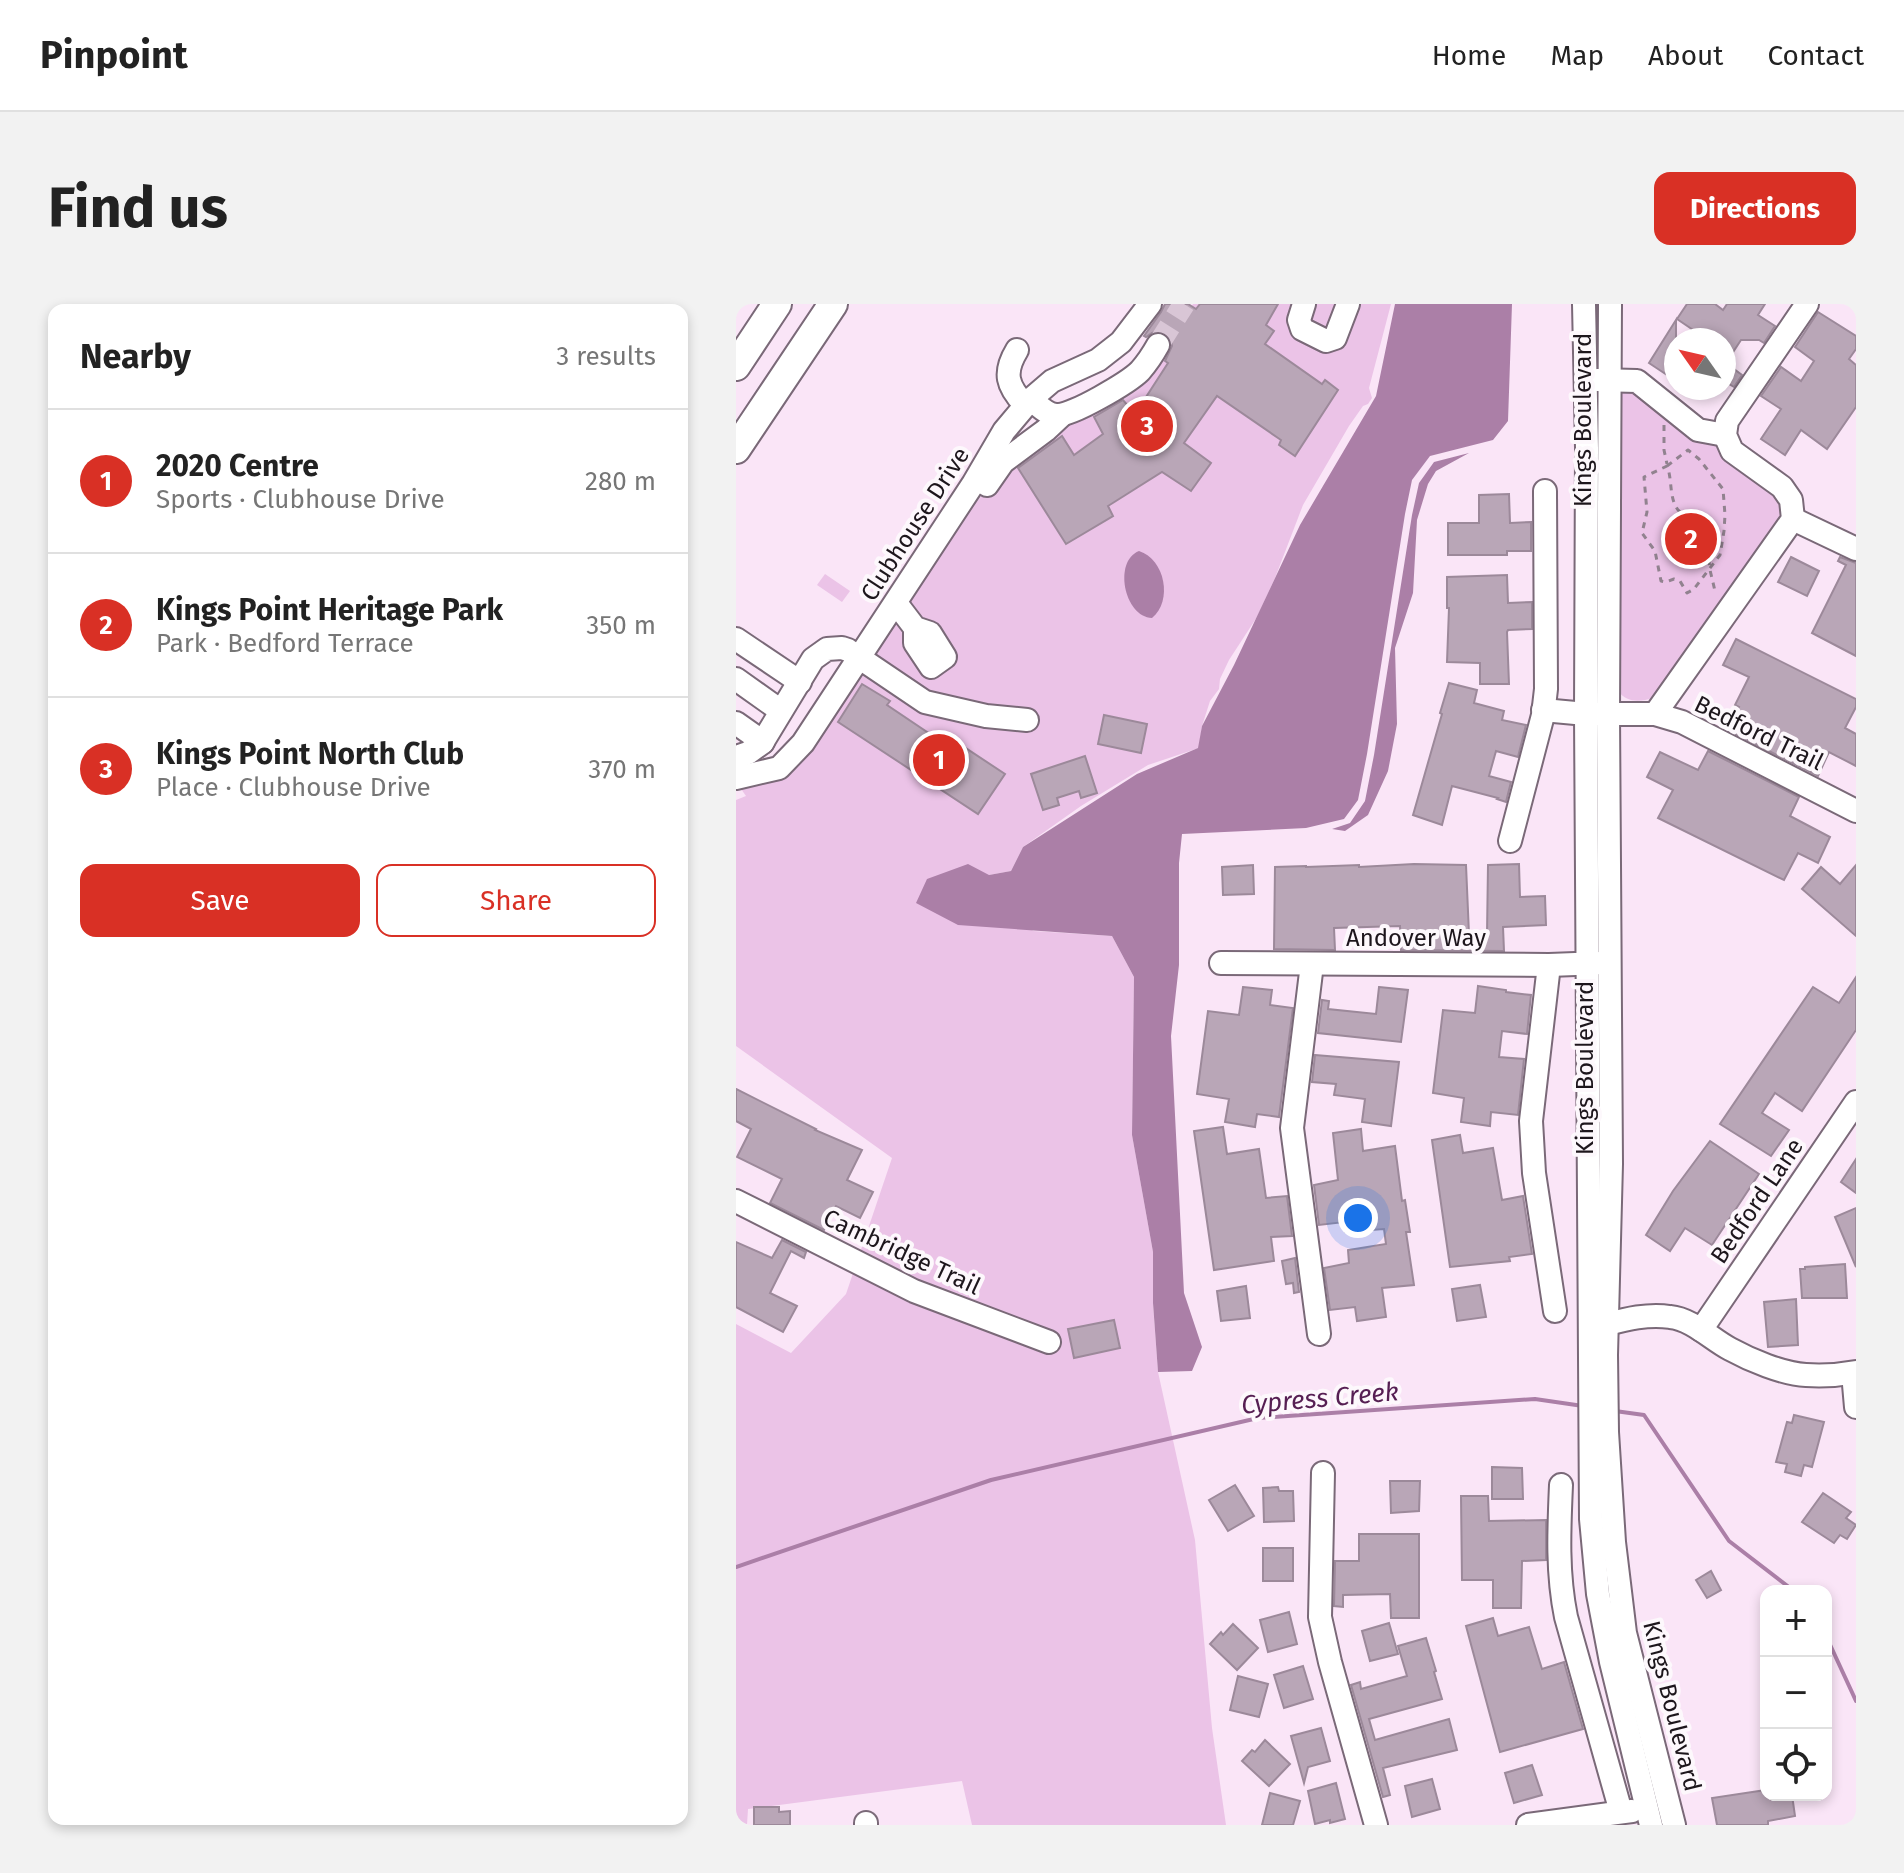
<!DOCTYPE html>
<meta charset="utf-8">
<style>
:root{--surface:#fff;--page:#f2f2f2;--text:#222;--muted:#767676;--line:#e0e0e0;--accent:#d93025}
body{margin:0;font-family:"Fira Sans",sans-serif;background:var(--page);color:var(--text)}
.controls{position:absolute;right:24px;bottom:24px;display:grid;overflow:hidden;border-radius:16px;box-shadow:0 4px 12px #0003}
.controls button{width:72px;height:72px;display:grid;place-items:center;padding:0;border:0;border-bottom:2px solid var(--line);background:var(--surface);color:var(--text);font:40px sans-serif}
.compass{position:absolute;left:928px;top:24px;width:72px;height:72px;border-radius:50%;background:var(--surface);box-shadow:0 4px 12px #0003;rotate:304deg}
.you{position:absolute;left:622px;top:914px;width:28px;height:28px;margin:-20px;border:6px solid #fff;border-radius:50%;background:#1a73e8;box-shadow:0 0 0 12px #1a73e833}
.badge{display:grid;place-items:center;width:52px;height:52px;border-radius:50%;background:var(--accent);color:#fff;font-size:26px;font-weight:700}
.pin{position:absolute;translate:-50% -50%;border:4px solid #fff;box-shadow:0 2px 8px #0006}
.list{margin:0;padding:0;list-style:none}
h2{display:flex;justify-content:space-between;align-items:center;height:104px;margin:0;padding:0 32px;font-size:34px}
h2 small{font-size:26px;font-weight:400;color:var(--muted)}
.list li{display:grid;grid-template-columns:52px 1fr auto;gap:24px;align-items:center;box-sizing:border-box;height:144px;padding:0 32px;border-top:2px solid var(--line)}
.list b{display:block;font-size:30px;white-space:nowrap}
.list p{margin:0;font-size:26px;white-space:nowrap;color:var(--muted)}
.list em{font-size:26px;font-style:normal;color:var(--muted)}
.actions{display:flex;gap:16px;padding:24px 32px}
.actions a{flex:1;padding:18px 0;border:2px solid var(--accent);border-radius:16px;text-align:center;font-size:28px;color:var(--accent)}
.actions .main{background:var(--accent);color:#fff}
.icon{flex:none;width:44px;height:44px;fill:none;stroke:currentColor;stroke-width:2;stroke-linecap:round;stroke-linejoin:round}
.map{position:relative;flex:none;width:1120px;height:1521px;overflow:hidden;border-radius:16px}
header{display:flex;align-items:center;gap:48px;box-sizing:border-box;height:112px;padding:0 40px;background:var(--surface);border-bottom:2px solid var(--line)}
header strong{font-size:38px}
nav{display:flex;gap:44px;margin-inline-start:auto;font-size:28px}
.intro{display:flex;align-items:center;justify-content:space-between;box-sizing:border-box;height:192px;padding:0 48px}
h1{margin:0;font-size:56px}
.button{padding:20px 36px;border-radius:16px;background:var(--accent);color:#fff;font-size:28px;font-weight:700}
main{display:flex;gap:48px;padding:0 48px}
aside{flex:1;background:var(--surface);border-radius:16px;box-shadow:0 4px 12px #0003}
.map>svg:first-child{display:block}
.green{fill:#ebc3e7}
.water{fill:#ab7fa7}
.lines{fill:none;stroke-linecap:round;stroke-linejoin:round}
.stream{stroke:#ab7fa7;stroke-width:4}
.building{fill:#b9a6b7;stroke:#9c899a;stroke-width:2}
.minor-tunnel{stroke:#d9c6d6;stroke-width:22;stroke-dasharray:22 11;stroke-linecap:butt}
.minor-casing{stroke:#7a6978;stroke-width:26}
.major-casing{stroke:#7a6978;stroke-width:32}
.path{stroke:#91828f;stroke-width:3;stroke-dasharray:6 6;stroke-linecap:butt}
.minor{stroke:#fff;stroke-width:22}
.major{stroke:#fff;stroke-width:28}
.labels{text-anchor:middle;stroke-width:8;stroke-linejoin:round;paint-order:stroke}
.street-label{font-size:24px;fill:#1d161c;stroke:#fdf8fc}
.water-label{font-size:26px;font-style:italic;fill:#561f53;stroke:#fdf8fc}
</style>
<header>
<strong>Pinpoint</strong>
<nav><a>Home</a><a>Map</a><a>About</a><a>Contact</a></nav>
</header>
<div class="intro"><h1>Find us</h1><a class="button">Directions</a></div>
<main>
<aside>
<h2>Nearby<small>3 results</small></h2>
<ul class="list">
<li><span class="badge">1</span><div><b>2020 Centre</b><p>Sports · Clubhouse Drive</p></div><em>280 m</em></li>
<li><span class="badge">2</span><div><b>Kings Point Heritage Park</b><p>Park · Bedford Terrace</p></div><em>350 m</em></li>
<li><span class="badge">3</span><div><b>Kings Point North Club</b><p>Place · Clubhouse Drive</p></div><em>370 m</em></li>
</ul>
<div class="actions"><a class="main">Save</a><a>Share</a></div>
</aside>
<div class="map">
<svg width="1120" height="1521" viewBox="0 0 1120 1521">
<rect width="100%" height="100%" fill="#fae5f7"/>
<g class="green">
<polygon points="457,0 655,0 633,84 636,94 632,100 627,102 613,122 567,201 539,274 521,313 493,356 484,375 483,385 474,397 466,422 463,444 412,461 345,502 287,543 275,567 253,571 297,627 376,632 398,673 396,831 417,948 417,1000 422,1068 459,1236 476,1424 490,1521 236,1521 226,1477 12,1505 11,1521 0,1521 0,1020 55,1049 110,990 156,854 0,742 0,496 10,492 3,482 36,473 230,209 261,175 274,156 416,67"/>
<path d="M 886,78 L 946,118 L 1044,188 L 1048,209 L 917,394 C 904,398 891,399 882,387 L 878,80 Z"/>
<polygon points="89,270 114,287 106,298 81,281"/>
</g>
<g class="water">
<polygon points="659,0 776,0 772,117 757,136 694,152 676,176 669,210 631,450 622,496 608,515 570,524 446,530 443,559 443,661 435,732 448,989 466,1043 456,1067 422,1068 417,999 417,948 396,831 398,673 376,632 222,621 180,599 191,575 232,560 253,571 275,567 287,543 401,470 462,444 466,422 498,361 564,221 640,92"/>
<polygon points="733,149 700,167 692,180 681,216 677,289 659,344 661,420 652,467 632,511 609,527 596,525 614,519 629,497 638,451 676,211 683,179 698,158"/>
<path d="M 403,247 C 429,255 437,297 416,314 C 388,313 377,257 403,247 Z"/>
</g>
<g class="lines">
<g class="stream">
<polyline points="879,1107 908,1111 993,1237 1058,1287"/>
<polyline points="0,1263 255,1176 522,1114 799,1095 847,1102"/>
<polyline points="1090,1332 1120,1397"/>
</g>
</g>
<g class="building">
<polygon points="429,0 452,0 460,5 464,0 542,0 530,21 538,27 529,40 586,80 589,76 602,86 559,152 543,141 545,136 481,92 448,139 475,159 455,187 426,168 372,202 377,212 330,240 282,164 326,132 338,151 367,130 358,113 387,96 399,110 432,59 429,57 436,42 434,33 430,29 423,27 416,29 410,33 408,32 425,8"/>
<polygon points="951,0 979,0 987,6 991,0 1029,0 1022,11 1039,22 1028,39 1023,36 1005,36 990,59 1006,71 998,83 988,77 988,36 972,36 941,15"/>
<polygon points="1082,8 1120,32 1120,45 1113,55 1120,61 1120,103 1091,145 1065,126 1049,151 1025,135 1045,105 1025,92 1045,63 1065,77 1078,57 1059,43"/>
<polygon points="940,16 940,77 913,59"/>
<polygon points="773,190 774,219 795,218 795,247 771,247 771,251 712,251 712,219 743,219 743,191"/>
<polygon points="1055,253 1083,267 1071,292 1042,278"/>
<polygon points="1104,253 1120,259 1120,352 1076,329 1110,261 1102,257"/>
<polygon points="771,271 772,299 796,298 796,325 772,326 771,328 773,380 744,380 744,359 711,358 713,304 711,304 711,273"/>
<polygon points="1000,335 1120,395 1120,403 1109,424 1120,430 1120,462 1093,448 1082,472 992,426 1003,403 999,401 1013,373 987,361"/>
<polygon points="713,379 741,386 738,399 768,407 766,416 790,421 782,453 760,447 753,472 775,478 770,498 761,495 762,494 716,482 706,521 677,511 706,410 704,409"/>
<polygon points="126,380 154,397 151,401 212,442 216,435 269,470 242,510 102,418"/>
<polygon points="368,411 411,420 405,449 362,440"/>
<polygon points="972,447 1063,493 1054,512 1094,533 1082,559 1062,549 1048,576 922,514 937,486 911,473 924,448 962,466"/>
<polygon points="349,452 361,489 345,494 343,487 321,494 323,501 307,506 295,470"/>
<polygon points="678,560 730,561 733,630 751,630 752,561 783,560 784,593 809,592 810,621 767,623 768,647 665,646 664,622 598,624 599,646 538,645 539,563 570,562 570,563 623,561 623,563"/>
<polygon points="517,561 518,590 487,591 486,563"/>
<polygon points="1120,561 1120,632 1066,585 1085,563 1104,580"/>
<polygon points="1120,673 1120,726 1066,807 1039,789 1026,809 1053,826 1035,852 984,820 1077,683 1103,699"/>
<polygon points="742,682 770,686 770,688 795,691 791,730 766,727 763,753 788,755 782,811 755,808 754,822 725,818 728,794 697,789 707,706 739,709"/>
<polygon points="507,683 536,686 534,701 557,704 543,813 521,810 519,823 489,818 493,795 461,790 472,707 503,711"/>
<polygon points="643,683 672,686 665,738 582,729 586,696 593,697 592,705 640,710"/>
<polygon points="579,751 663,758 655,822 626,818 629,795 598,791 600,780 576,778"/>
<polygon points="0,785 80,825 79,826 126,846 111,876 137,888 124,914 100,902 88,926 34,899 46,875 1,853 15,825 0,817"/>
<polygon points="487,823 491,850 523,845 530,894 551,892 556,932 535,933 538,957 478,966 458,827"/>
<polygon points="625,825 627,847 659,842 666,897 669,896 674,928 670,928 678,981 646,984 650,1013 621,1017 619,1003 594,1006 588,964 613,959 612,946 650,940 648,925 609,928 608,918 583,921 578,881 602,876 597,829"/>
<polygon points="724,831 727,849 757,844 766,896 787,892 796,950 773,953 774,957 714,963 696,836"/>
<polygon points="974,837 1023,870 976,941 949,924 934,947 910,931 937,887"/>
<polygon points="1120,855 1120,889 1105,878"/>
<polygon points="1120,904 1120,963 1099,913"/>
<polygon points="46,936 70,948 68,954 55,947 34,989 61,1002 47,1028 0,1003 0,938 36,954"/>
<polygon points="559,954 563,988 558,989 557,979 550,980 546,957"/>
<polygon points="1109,960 1111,994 1066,994 1064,965 1069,965 1069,963"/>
<polygon points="744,981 750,1013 721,1017 716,985"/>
<polygon points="510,982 514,1014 485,1017 481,987"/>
<polygon points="1060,995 1062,1041 1032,1043 1028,998"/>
<polygon points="378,1016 384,1044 338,1054 332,1025"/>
<polygon points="1058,1111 1088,1118 1076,1163 1068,1161 1065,1172 1049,1168 1051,1160 1040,1158 1051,1118 1056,1119"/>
<polygon points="756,1163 786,1164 787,1195 756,1195"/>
<polygon points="654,1177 684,1177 683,1207 655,1209"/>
<polygon points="499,1181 518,1212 492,1227 473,1196"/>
<polygon points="542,1183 543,1187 557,1187 558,1217 528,1218 527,1184"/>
<polygon points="1087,1189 1115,1208 1110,1214 1120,1221 1111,1235 1104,1231 1098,1239 1066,1218"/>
<polygon points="725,1192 752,1192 753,1217 810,1216 810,1256 786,1257 785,1304 757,1304 757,1276 726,1276"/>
<polygon points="623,1230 683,1230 683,1314 655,1314 654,1290 607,1291 607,1303 598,1302 599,1257 623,1257"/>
<rect x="527" y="1244" width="30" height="33"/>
<polygon points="975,1267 985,1286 971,1294 960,1276"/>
<polygon points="553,1308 561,1340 532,1348 524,1316"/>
<polygon points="757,1314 762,1332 793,1323 806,1365 828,1358 847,1425 764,1448 730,1322"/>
<polygon points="653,1319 662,1350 634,1357 626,1327"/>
<polygon points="497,1320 522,1344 501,1366 474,1340 485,1328 487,1331"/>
<polygon points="690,1334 700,1367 698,1368 706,1395 633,1415 639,1436 713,1415 721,1446 647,1464 654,1491 647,1493 615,1381 624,1378 625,1385 671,1372 662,1342"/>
<polygon points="567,1362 577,1395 548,1404 538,1371"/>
<polygon points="502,1372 532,1380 523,1413 494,1406"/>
<polygon points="585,1424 594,1457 572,1463 568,1479 555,1432"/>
<polygon points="529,1436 554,1460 533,1482 506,1457 516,1446 519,1448"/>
<polygon points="796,1461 806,1491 778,1499 769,1469"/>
<polygon points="696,1475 704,1505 676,1513 669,1482"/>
<polygon points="600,1479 609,1515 594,1519 594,1516 579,1520 572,1487"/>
<polygon points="1030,1486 1030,1491 1056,1491 1059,1512 1032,1517 1032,1521 981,1521 976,1494"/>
<polygon points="534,1489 564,1497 557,1521 526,1521"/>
<polygon points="18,1503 43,1503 43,1508 54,1507 54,1521 18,1521"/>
</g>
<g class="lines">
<polyline class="minor-tunnel" points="422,41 448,0"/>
<g class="minor-casing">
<g id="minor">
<polyline points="568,0 563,16 566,25 590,37 599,34 612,0"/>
<polyline points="848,0 851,144 850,410 855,1215 862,1290 875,1358 915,1521"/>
<polyline points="874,0 872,410 875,860 870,1051 871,1128 878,1238 889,1329 938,1521"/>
<path d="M 281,46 C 267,69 271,82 289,101"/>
<polyline points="861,76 901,77 962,126 989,131"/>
<path d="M 295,95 C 302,101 311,111 321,111 C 336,112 393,78 404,67 C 411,59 417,50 422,41"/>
<polyline points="251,181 267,158 310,126 326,111"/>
<polyline points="1057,215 1120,245"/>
<polyline points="160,299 179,324 179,339 195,363 209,353 194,329 179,324"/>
<polyline points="0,335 64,378"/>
<polyline points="0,375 45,407"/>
<polyline points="807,406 850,410 919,410 946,418 1120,507"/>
<polyline points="919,410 1057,215 1055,196 1046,183 996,147 989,131 991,117 1071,0"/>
<polyline points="0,419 27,438"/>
<polyline points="0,453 12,449 26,439 77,355 91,345 106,344 112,346 189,398 250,412 291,416"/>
<polyline points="0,474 43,464 67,439 237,180 268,127 295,95 316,77 362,56 385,38 414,0"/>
<polyline points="774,537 807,411 810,385 809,187"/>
<polyline points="485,659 813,661 866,659"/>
<polyline points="576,660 556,824 583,1030"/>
<polyline points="813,661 795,817 798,869 819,1007"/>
<polyline points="0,897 178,987 313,1038"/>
<path d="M 860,1023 C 884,1017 909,1009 934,1013 C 956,1015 975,1035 994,1045 C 1014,1056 1047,1070 1070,1071 C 1086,1072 1104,1071 1120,1068"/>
<polyline points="965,1026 1120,798"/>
<polyline points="1117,1069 1120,1103"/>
<polyline points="587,1169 584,1313 594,1358 640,1521"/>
<path d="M 825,1181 C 823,1226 821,1269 830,1313 L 885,1508"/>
<polyline points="130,1521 130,1519"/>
<polyline points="792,1521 896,1507"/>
</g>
</g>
<g class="major-casing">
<g id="major">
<polyline points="0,62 41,0"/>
<polyline points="0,145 97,0"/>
</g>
</g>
<g class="path">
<polyline points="928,121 928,146 931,160"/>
<path d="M 931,162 L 952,146 L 963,155 L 987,185 L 989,211 L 988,227 L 984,251 L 958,285 L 951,289 L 944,277 L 938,275 L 930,278 L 925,277 L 919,247 L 906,229 L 911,208 L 908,173 L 931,162 C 937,176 932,198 945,209"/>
<polyline points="959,212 966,216 969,223 974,266 979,287"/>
</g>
<use href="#minor" class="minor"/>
<use href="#major" class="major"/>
</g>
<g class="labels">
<g class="street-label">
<text transform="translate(847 116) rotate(-90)" y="8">Kings Boulevard</text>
<text transform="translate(179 220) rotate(-57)" y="8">Clubhouse Drive</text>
<text transform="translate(1023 429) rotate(26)" y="8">Bedford Trail</text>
<text x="680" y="642">Andover Way</text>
<text transform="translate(849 764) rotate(-90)" y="8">Kings Boulevard</text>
<text transform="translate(1021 897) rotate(-56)" y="8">Bedford Lane</text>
<text transform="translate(166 948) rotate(25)" y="8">Cambridge Trail</text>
<text transform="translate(936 1402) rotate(76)" y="8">Kings Boulevard</text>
</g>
<g class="water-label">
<text transform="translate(584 1094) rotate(-5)" y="9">Cypress Creek</text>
</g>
</g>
</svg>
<div class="controls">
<button>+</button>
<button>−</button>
<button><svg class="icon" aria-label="locate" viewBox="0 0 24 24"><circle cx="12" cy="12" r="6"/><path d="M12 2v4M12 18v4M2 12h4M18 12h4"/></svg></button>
</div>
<svg class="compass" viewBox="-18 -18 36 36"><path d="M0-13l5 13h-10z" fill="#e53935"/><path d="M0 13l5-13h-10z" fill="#767676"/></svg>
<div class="you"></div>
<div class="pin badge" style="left:203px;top:456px">1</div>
<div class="pin badge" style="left:955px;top:235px">2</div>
<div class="pin badge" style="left:411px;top:122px">3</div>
</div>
</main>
